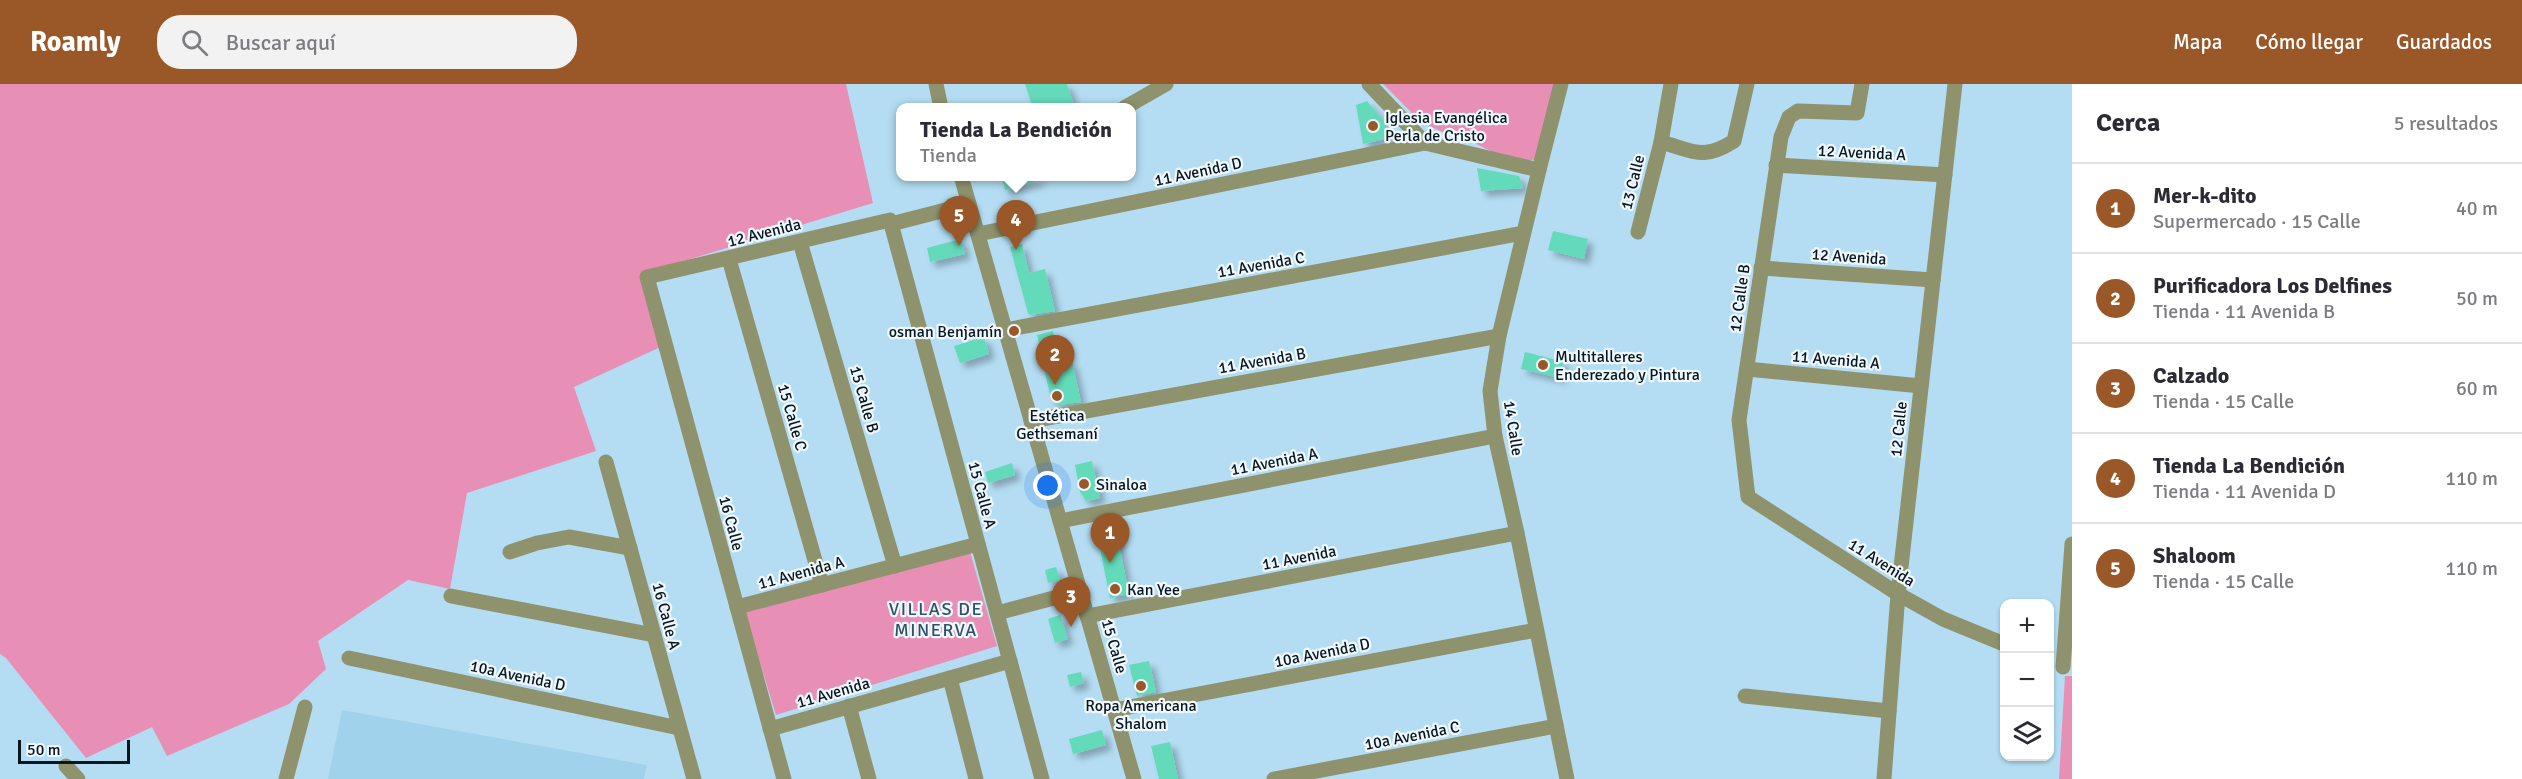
<!DOCTYPE html>
<html lang="es">
<meta charset="utf-8">
<style>
:root{--surface:#fff;--page:#f2f2f3;--text:#2b2b33;--muted:#7c7c81;--line:#e1e1e2;--accent:#9a5728}
body{margin:0;font-family:Signika,sans-serif;background:var(--page);color:var(--text)}
.controls{position:absolute;right:18px;bottom:18px;display:grid;overflow:hidden;border-radius:12px;box-shadow:0 2px 4px #0004}
.controls button{width:54px;height:54px;display:grid;place-items:center;padding:0;border:0;border-bottom:2px solid var(--line);background:var(--surface);color:var(--text);font:30px sans-serif}
.scale{position:absolute;left:18px;bottom:15px;width:112px;box-sizing:border-box;padding-left:6px;border:3px solid #07171f;border-top:0;font-size:16px;line-height:21px;white-space:nowrap;color:#07171f;-webkit-text-stroke:4px #f0f8fd;paint-order:stroke}
.you{position:absolute;left:1048px;top:402px;width:21px;height:21px;margin:-15px;border:4px solid #fff;border-radius:50%;background:#1a73e8;box-shadow:0 0 0 9px #1a73e833}
.badge{display:grid;place-items:center;width:39px;height:39px;border-radius:50%;background:var(--accent);color:#fff;font-size:20px;font-weight:700}
.pin{position:absolute;translate:-50% -50px;filter:drop-shadow(0 2px 3px #0008)}
.pin::after{content:'';position:absolute;top:32px;width:21px;height:18px;background:inherit;clip-path:polygon(0 0,100% 0,50% 100%)}
.popup{position:absolute;left:896px;top:19px;width:240px;height:78px;box-sizing:border-box;display:grid;place-content:center;border-radius:12px;background:var(--surface);filter:drop-shadow(0 2px 4px #0005);font-size:20px;white-space:nowrap;color:var(--muted)}
.popup b{font-size:22px;color:var(--text)}
.popup::after{content:'';position:absolute;left:50%;top:100%;margin-left:-12px;border:12px solid transparent;border-top-color:var(--surface)}
.list{margin:0;padding:0;list-style:none}
h2{display:flex;justify-content:space-between;align-items:center;height:78px;margin:0;padding:0 24px;font-size:26px}
h2 small{font-size:20px;font-weight:400;color:var(--muted)}
.list li{display:grid;grid-template-columns:39px 1fr auto;gap:18px;align-items:center;box-sizing:border-box;height:90px;padding:0 24px;border-top:2px solid var(--line)}
.list b{display:block;font-size:22px;white-space:nowrap}
.list p{margin:0;font-size:20px;white-space:nowrap;color:var(--muted)}
.list em{font-size:20px;font-style:normal;color:var(--muted)}
.icon{flex:none;width:33px;height:33px;fill:none;stroke:currentColor;stroke-width:2;stroke-linecap:round;stroke-linejoin:round}
.map{position:relative;flex:none;width:2072px;height:695px;overflow:hidden}
header{display:flex;align-items:center;gap:36px;box-sizing:border-box;height:84px;padding:0 30px;background:var(--accent);color:#fff}
header strong{font-size:28px}
nav{display:flex;gap:33px;margin-inline-start:auto;font-size:21px}
.search{width:420px;height:54px;background:var(--page);display:flex;align-items:center;gap:15px;box-sizing:border-box;padding:0 21px;border-radius:24px;color:var(--muted);font-size:22px}
main{display:flex}
aside{flex:1;background:var(--surface)}
.map>svg:first-child{display:block}
.built{fill:#a1d2ec}
.green{fill:#e88fb6}
.building{fill:#63dab9;filter:url(#shadow)}
.lines{fill:none;stroke-linecap:round;stroke-linejoin:round}
.minor{stroke:#8f936d;stroke-width:15}
.tertiary{stroke:#8f936d;stroke-width:15}
.poi-dot{fill:#9a5728;stroke:#f0f8fd;stroke-width:2}
.labels{text-anchor:middle;stroke-width:4.5;stroke-linejoin:round;paint-order:stroke}
.poi-label{font-size:16px;fill:#07171f;stroke:#f0f8fd;text-anchor:start}
.street-label{font-size:16px;fill:#07171f;stroke:#f0f8fd}
.neighbourhood-label{font-size:18px;letter-spacing:1.5px;fill:#2d5265;stroke:#f0f8fd}
</style>
<header>
<strong>Roamly</strong>
<div class="search"><svg class="icon" aria-label="search" viewBox="0 0 24 24"><circle cx="10" cy="10" r="6"/><path d="M15 15l6 6"/></svg>Buscar aquí</div>
<nav><a>Mapa</a><a>Cómo llegar</a><a>Guardados</a></nav>
</header>
<main>
<div class="map">
<svg width="2072" height="695" viewBox="0 0 2072 695">
<defs>
<filter id="shadow"><feDropShadow dx="5.5" dy="5.5" stdDeviation="3" flood-color="#0004"/></filter>
</defs>
<rect width="100%" height="100%" fill="#b4ddf3"/>
<polygon class="built" points="342,626 647,681 644,695 328,695"/>
<g class="green">
<polygon points="0,0 846,0 873,119 642,190 667,260 574,303 596,367 467,409 450,505 408,496 318,557 326,585 289,620 167,672 152,643 86,674 6,574 0,570"/>
<polygon points="1383,0 1556,0 1537,75 1516,80 1451,47 1451,52 1421,38"/>
<polygon points="969,464 997,562 776,631 744,527"/>
<polygon points="2065,592 2072,592 2072,695 2059,695"/>
</g>
<g class="building">
<polygon points="1025,0 1067,0 1075,24 1033,24"/>
<polygon points="1367,17 1385,39 1388,52 1385,55 1363,60 1356,21"/>
<polygon points="1477,84 1519,92 1523,104 1481,107"/>
<polygon points="1002,93 1039,93 1040,96 1005,106"/>
<polygon points="1553,147 1588,155 1584,175 1548,166"/>
<polygon points="961,155 965,170 930,178 927,164"/>
<polygon points="1022,160 1029,189 1045,185 1055,227 1030,231 1028,229 1010,163"/>
<polygon points="1053,247 1060,280 1072,277 1081,318 1059,321 1051,316 1037,251"/>
<polygon points="984,253 989,270 960,279 954,262"/>
<polygon points="1525,268 1564,278 1560,294 1521,285"/>
<polygon points="1092,377 1100,414 1086,417 1080,408 1075,381"/>
<polygon points="1012,379 1015,391 988,399 985,388"/>
<polygon points="1114,436 1129,510 1110,514 1095,440"/>
<polygon points="1056,483 1060,496 1048,499 1045,486"/>
<polygon points="1060,531 1068,555 1055,559 1048,535"/>
<polygon points="1149,577 1156,608 1137,612 1129,581"/>
<polygon points="1081,588 1084,599 1070,603 1067,591"/>
<polygon points="1102,646 1106,661 1073,670 1069,655"/>
<polygon points="1170,658 1178,695 1159,695 1151,662"/>
</g>
<g class="lines">
<g class="minor">
<polyline points="1369,0 1425,59"/>
<polyline points="1862,0 1857,29 1798,27 1789,33 1781,53 1739,336 1748,413 1898,510 1943,535 2004,560"/>
<polyline points="1124,24 1166,0"/>
<path d="M 1661,58 C 1694,67 1703,77 1734,57 L 1747,0"/>
<polyline points="1776,81 1945,91"/>
<polyline points="1539,86 1561,0"/>
<polyline points="891,140 969,120"/>
<polyline points="1638,148 1661,58 1671,0"/>
<polyline points="800,158 895,482"/>
<polyline points="729,175 822,501"/>
<polyline points="1761,184 1933,196"/>
<polyline points="1005,246 1523,149"/>
<polyline points="1747,285 1921,302"/>
<polyline points="1031,337 1499,252"/>
<polyline points="606,378 694,695"/>
<polyline points="1060,437 1495,352"/>
<polyline points="510,468 537,459 569,453 630,464"/>
<polyline points="451,512 654,551"/>
<polyline points="737,523 978,460"/>
<polyline points="997,529 1080,507"/>
<polyline points="1087,532 1517,449"/>
<polyline points="349,574 679,644"/>
<polyline points="2063,583 2072,460"/>
<polyline points="950,594 976,695"/>
<polyline points="1745,612 1889,627"/>
<polyline points="849,622 869,695"/>
<polyline points="1114,626 1536,546"/>
<polyline points="770,645 1010,577"/>
<polyline points="66,682 78,695"/>
<polyline points="286,695 305,623"/>
<polyline points="784,695 647,193 890,136 1042,695"/>
<polyline points="1274,695 1556,642"/>
<polyline points="1884,695 1898,510 1955,0"/>
</g>
<g class="tertiary">
<polyline points="936,0 941,24"/>
<polyline points="961,92 1134,695"/>
<polyline points="978,150 1425,59 1539,86 1499,252 1490,307 1495,352 1517,449 1567,695"/>
</g>
</g>
<g class="poi-dot">
<circle cx="1373" cy="42" r="6"/>
<circle cx="1014" cy="247" r="6"/>
<circle cx="1543" cy="281" r="6"/>
<circle cx="1057" cy="312" r="6"/>
<circle cx="1084" cy="400" r="6"/>
<circle cx="1115" cy="505" r="6"/>
<circle cx="1141" cy="602" r="6"/>
</g>
<g class="labels">
<g class="poi-label">
<text x="1385" y="39">Iglesia Evangélica<tspan x="1385" dy="18">Perla de Cristo</tspan></text>
<text x="1002" y="253" text-anchor="end">osman Benjamín</text>
<text x="1555" y="278">Multitalleres<tspan x="1555" dy="18">Enderezado y Pintura</tspan></text>
<text x="1057" y="337" text-anchor="middle">Estética<tspan x="1057" dy="18">Gethsemaní</tspan></text>
<text x="1096" y="406">Sinaloa</text>
<text x="1127" y="511">Kan Yee</text>
<text x="1141" y="627" text-anchor="middle">Ropa Americana<tspan x="1141" dy="18">Shalom</tspan></text>
</g>
<g class="street-label">
<text transform="translate(1862 68) rotate(3)" y="6">12 Avenida A</text>
<text transform="translate(1198 87) rotate(-12)" y="6">11 Avenida D</text>
<text transform="translate(1632 98) rotate(-76)" y="6">13 Calle</text>
<text transform="translate(764 148) rotate(-14)" y="6">12 Avenida</text>
<text transform="translate(1849 172) rotate(4)" y="6">12 Avenida</text>
<text transform="translate(1261 180) rotate(-10)" y="6">11 Avenida C</text>
<text transform="translate(1739 214) rotate(-82)" y="6">12 Calle B</text>
<text transform="translate(1836 275) rotate(5)" y="6">11 Avenida A</text>
<text transform="translate(1262 276) rotate(-10)" y="6">11 Avenida B</text>
<text transform="translate(865 315) rotate(74)" y="6">15 Calle B</text>
<text transform="translate(793 333) rotate(74)" y="6">15 Calle C</text>
<text transform="translate(1514 344) rotate(81)" y="6">14 Calle</text>
<text transform="translate(1898 345) rotate(-84)" y="6">12 Calle</text>
<text transform="translate(1274 377) rotate(-11)" y="6">11 Avenida A</text>
<text transform="translate(983 411) rotate(75)" y="6">15 Calle A</text>
<text transform="translate(732 439) rotate(75)" y="6">16 Calle</text>
<text transform="translate(1299 473) rotate(-11)" y="6">11 Avenida</text>
<text transform="translate(1882 478) rotate(32)" y="6">11 Avenida</text>
<text transform="translate(801 488) rotate(-15)" y="6">11 Avenida A</text>
<text transform="translate(667 532) rotate(75)" y="6">16 Calle A</text>
<text transform="translate(1115 562) rotate(74)" y="6">15 Calle</text>
<text transform="translate(1322 568) rotate(-11)" y="6">10a Avenida D</text>
<text transform="translate(518 591) rotate(12)" y="6">10a Avenida D</text>
<text transform="translate(833 608) rotate(-16)" y="6">11 Avenida</text>
<text transform="translate(1412 651) rotate(-11)" y="6">10a Avenida C</text>
</g>
<g class="neighbourhood-label">
<text x="936" y="531">VILLAS DE<tspan x="936" dy="21">MINERVA</tspan></text>
</g>
</g>
</svg>
<div class="controls">
<button>+</button>
<button>−</button>
<button><svg class="icon" aria-label="layers" viewBox="0 0 24 24"><path d="M12 4l9 5-9 5-9-5zM3 14l9 5 9-5"/></svg></button>
</div>
<div class="scale">50 m</div>
<div class="you"></div>
<div class="pin badge" style="left:1110px;top:479px">1</div>
<div class="pin badge" style="left:1055px;top:301px">2</div>
<div class="pin badge" style="left:1071px;top:543px">3</div>
<div class="pin badge" style="left:1016px;top:166px">4</div>
<div class="popup"><b>Tienda La Bendición</b>Tienda</div>
<div class="pin badge" style="left:959px;top:162px">5</div>
</div>
<aside>
<h2>Cerca<small>5 resultados</small></h2>
<ul class="list">
<li><span class="badge">1</span><div><b>Mer-k-dito</b><p>Supermercado · 15 Calle</p></div><em>40 m</em></li>
<li><span class="badge">2</span><div><b>Purificadora Los Delfines</b><p>Tienda · 11 Avenida B</p></div><em>50 m</em></li>
<li><span class="badge">3</span><div><b>Calzado</b><p>Tienda · 15 Calle</p></div><em>60 m</em></li>
<li><span class="badge">4</span><div><b>Tienda La Bendición</b><p>Tienda · 11 Avenida D</p></div><em>110 m</em></li>
<li><span class="badge">5</span><div><b>Shaloom</b><p>Tienda · 15 Calle</p></div><em>110 m</em></li>
</ul>
</aside>
</main>
